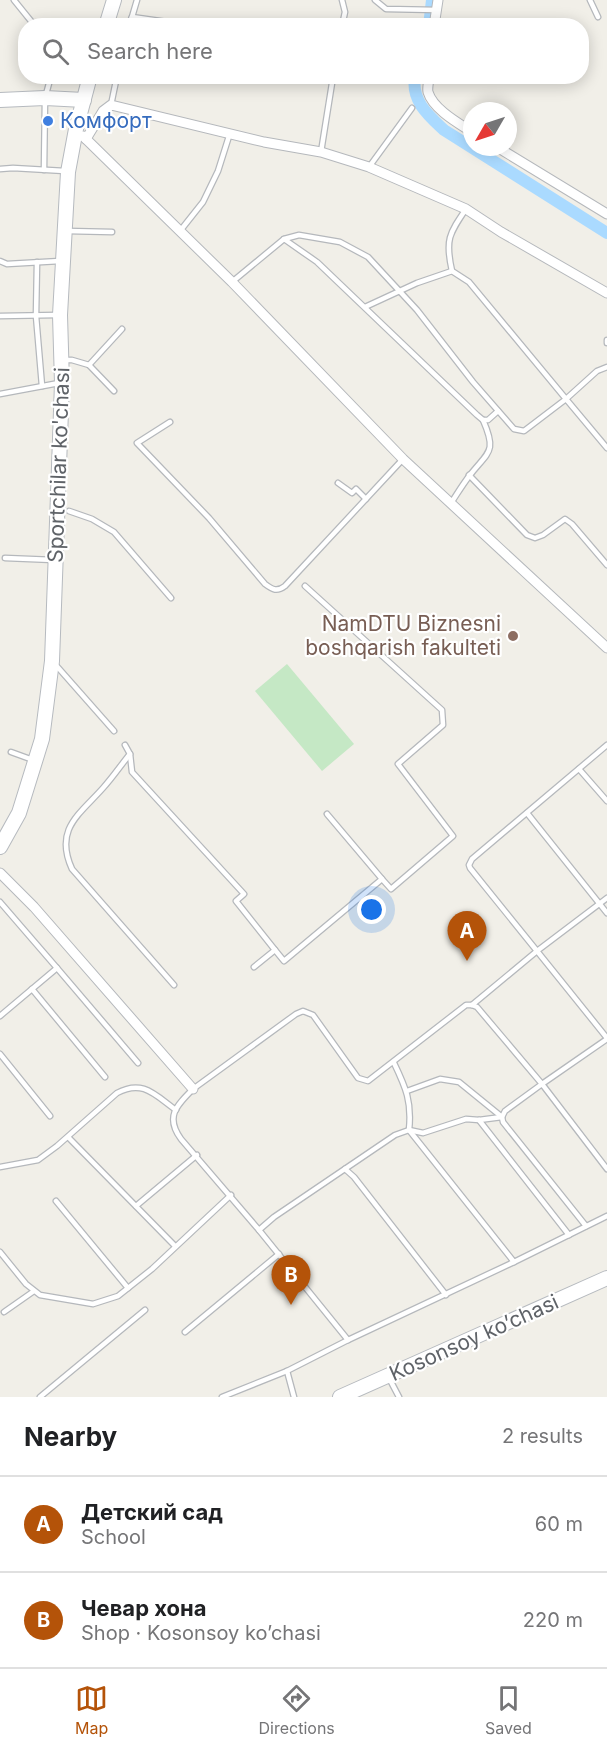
<!DOCTYPE html>
<meta charset="utf-8">
<style>
:root{--surface:#fff;--page:#f6f6f6;--text:#202124;--muted:#757577;--line:#e0e0e0;--accent:#b45309}
body{margin:0;font-family:Inter,sans-serif;background:var(--page);color:var(--text)}
.compass{position:absolute;left:463px;top:102px;width:54px;height:54px;border-radius:50%;background:var(--surface);box-shadow:0 3px 15px #0003;rotate:231deg}
.you{position:absolute;left:372px;top:910px;width:21px;height:21px;margin:-15px;border:4px solid #fff;border-radius:50%;background:#1a73e8;box-shadow:0 0 0 9px #1a73e833}
.badge{display:grid;place-items:center;width:39px;height:39px;border-radius:50%;background:var(--accent);color:#fff;font-size:20px;font-weight:700}
.pin{position:absolute;translate:-50% -50px;filter:drop-shadow(0 2px 3px #0008)}
.pin::after{content:'';position:absolute;top:32px;width:21px;height:18px;background:inherit;clip-path:polygon(0 0,100% 0,50% 100%)}
.list{margin:0;padding:0;list-style:none}
h2{display:flex;justify-content:space-between;align-items:center;height:78px;margin:0;padding:0 24px;font-size:26px}
h2 small{font-size:20px;font-weight:400;color:var(--muted)}
.list li{display:grid;grid-template-columns:39px 1fr auto;gap:18px;align-items:center;box-sizing:border-box;height:96px;padding:0 24px;border-top:2px solid var(--line)}
.list b{display:block;font-size:22px;white-space:nowrap}
.list p{margin:0;font-size:20px;white-space:nowrap;color:var(--muted)}
.list em{font-size:20px;font-style:normal;color:var(--muted)}
.icon{flex:none;width:33px;height:33px;fill:none;stroke:currentColor;stroke-width:2;stroke-linecap:round;stroke-linejoin:round}
.map{position:relative;flex:none;width:607px;height:1397px;overflow:hidden}
.search{position:absolute;background:var(--surface);box-shadow:0 3px 15px #0003;left:18px;right:18px;top:18px;height:66px;display:flex;align-items:center;gap:15px;box-sizing:border-box;padding:0 21px;border-radius:24px;color:var(--muted);font-size:22px}
.sheet{height:270px;background:var(--surface)}
nav{display:flex;justify-content:space-around;align-items:center;box-sizing:border-box;height:84px;border-top:2px solid var(--line);background:var(--surface);font-size:16px;color:var(--muted)}
nav a{display:grid;justify-items:center;gap:3px}
nav .on{color:var(--accent)}
.map>svg:first-child{display:block}
.green{fill:#c5e8c5}
.lines{fill:none;stroke-linecap:round;stroke-linejoin:round}
.canal{stroke:#aadaff;stroke-width:12}
.lane-casing{stroke:#b5b8bc;stroke-width:7}
.street-casing{stroke:#b5b8bc;stroke-width:11}
.secondary-casing{stroke:#b6babf;stroke-width:16}
.lane{stroke:#fff;stroke-width:4.5}
.street{stroke:#fff;stroke-width:9}
.secondary{stroke:#fff;stroke-width:14}
.shop-dot{fill:#3f7fe0;stroke:#fff;stroke-width:2}
.education-dot{fill:#8d6e63;stroke:#fff;stroke-width:2}
.labels{text-anchor:middle;stroke-width:4.5;stroke-linejoin:round;paint-order:stroke}
.shop-label{font-size:21px;fill:#366cbe;stroke:#fff;text-anchor:start}
.street-label{font-size:21px;fill:#5f6368;stroke:#fff}
.education-label{font-size:21px;fill:#785e54;stroke:#fff;text-anchor:end}
</style>
<div class="map">
<svg width="607" height="1397" viewBox="0 0 607 1397">
<rect width="100%" height="100%" fill="#f1efe8"/>
<polygon class="green" points="287,664 354,744 322,771 255,691"/>
<g class="lines">
<g class="canal">
<polyline points="429,26 432,0"/>
<path d="M 415,76 C 411,101 428,115 444,130 L 607,233"/>
</g>
<g class="lane-casing">
<g id="lane">
<polyline points="14,0 35,26"/>
<polyline points="342,0 345,12 342,26"/>
<polyline points="375,0 386,9 437,10"/>
<polyline points="590,0 598,17"/>
<polyline points="132,17 137,0"/>
<polyline points="128,26 132,17 195,26"/>
<polyline points="111,105 117,76"/>
<polyline points="321,152 333,77 329,76"/>
<polyline points="369,167 412,108"/>
<polyline points="0,169 13,168 65,171"/>
<polyline points="44,170 45,98 51,76"/>
<polyline points="67,231 112,232"/>
<polyline points="180,231 203,202 218,171 230,133"/>
<polyline points="284,239 299,235 340,242 368,257 417,310 473,382 514,429 524,431 566,399 607,448"/>
<polyline points="0,261 7,264 60,261"/>
<polyline points="37,262 36,316 42,386"/>
<path d="M 452,271 C 445,240 449,234 466,209"/>
<polyline points="232,282 284,239 317,262 477,415 483,420 488,420 498,411"/>
<polyline points="365,307 417,283 452,271 469,282 566,399 597,371 607,367"/>
<polyline points="0,316 57,315"/>
<polyline points="607,340 607,343"/>
<polyline points="64,360 72,360 89,365 122,329"/>
<polyline points="89,365 114,391"/>
<polyline points="0,394 59,383"/>
<path d="M 170,422 L 137,443 L 209,518 L 265,584 C 273,590 277,592 285,586 L 403,459"/>
<polyline points="469,475 527,535 535,538 543,535 565,519 572,524 607,565"/>
<polyline points="338,483 352,493 356,489 366,499"/>
<path d="M 451,503 C 457,494 463,484 470,475 C 489,451 497,452 483,420"/>
<polyline points="69,511 92,519 114,532 171,598"/>
<polyline points="5,558 54,560"/>
<polyline points="305,586 442,710 443,725 398,764 453,836 391,889 382,879"/>
<polyline points="54,663 114,731"/>
<polyline points="125,745 130,754 132,772 244,894 236,901 275,950 254,967"/>
<polyline points="607,745 472,859 469,865 470,868 537,951 607,898"/>
<polyline points="11,752 33,760"/>
<path d="M 130,754 C 121,765 113,777 103,788 C 79,815 54,829 72,869 L 174,985"/>
<polyline points="579,769 607,801"/>
<polyline points="527,813 607,913"/>
<polyline points="0,902 57,968 0,1016"/>
<polyline points="275,950 284,961 382,879 327,814"/>
<polyline points="57,968 138,1063"/>
<polyline points="32,989 105,1077"/>
<polyline points="472,1005 537,951 607,1038"/>
<polyline points="0,1054 50,1116"/>
<path d="M 394,1063 C 406,1088 412,1102 409,1130 L 514,1262"/>
<polyline points="407,1091 440,1079 459,1082 502,1117"/>
<polyline points="479,1120 569,1235"/>
<polyline points="68,1137 175,1246"/>
<path d="M 0,1167 L 38,1160 L 57,1146 L 117,1093 C 143,1079 155,1095 176,1110"/>
<polyline points="345,1169 354,1177 446,1295"/>
<polyline points="56,1201 128,1288"/>
<polyline points="136,1206 197,1155"/>
<polyline points="586,1226 503,1122 502,1117 505,1111 542,1084 607,1169"/>
<path d="M 259,1230 L 181,1139 C 165,1117 176,1106 193,1089 L 296,1014 L 303,1011 L 313,1015 L 358,1078 L 368,1081 L 466,1005 L 472,1005 L 477,1007 L 542,1084 L 607,1039"/>
<polyline points="0,1252 26,1284 40,1295 93,1304 118,1296 152,1269 231,1195"/>
<polyline points="4,1312 34,1291"/>
<polyline points="185,1332 279,1254"/>
<polyline points="348,1340 259,1230 274,1217 395,1135 409,1130 423,1133 466,1119 479,1120 502,1117"/>
<polyline points="287,1371 294,1397"/>
<polyline points="389,1378 399,1397"/>
<polyline points="40,1397 145,1310"/>
<polyline points="222,1397 287,1371 348,1340 514,1262 607,1216"/>
</g>
</g>
<g class="street-casing">
<g id="street">
<polyline points="434,26 438,0"/>
<path d="M 429,76 C 429,81 427,88 428,92 C 433,109 458,123 472,132"/>
<polyline points="83,136 86,139 103,111 111,105 264,142 321,152 369,167 466,209 501,232 607,293"/>
<polyline points="86,139 232,282 403,459 607,648"/>
<polyline points="497,147 607,214"/>
<polyline points="0,873 34,907 193,1089"/>
</g>
</g>
<g class="secondary-casing">
<g id="secondary">
<polyline points="106,26 114,0"/>
<polyline points="0,100 45,98 84,100"/>
<polyline points="0,847 19,813 42,739 52,661 62,383 60,315 68,172 76,129 90,76"/>
<polyline points="340,1397 607,1278"/>
</g>
</g>
<use href="#lane" class="lane"/>
<use href="#street" class="street"/>
<use href="#secondary" class="secondary"/>
</g>
<circle class="shop-dot" cx="48" cy="121" r="6"/>
<circle class="education-dot" cx="513" cy="636" r="6"/>
<g class="labels">
<g class="shop-label">
<text x="60" y="128">Комфорт</text>
</g>
<g class="street-label">
<text transform="translate(59 465) rotate(-88)" y="7">Sportchilar ko'chasi</text>
<text transform="translate(474 1338) rotate(-24)" y="7">Kosonsoy ko’chasi</text>
</g>
<g class="education-label">
<text x="501" y="631">NamDTU Biznesni<tspan x="501" dy="24">boshqarish fakulteti</tspan></text>
</g>
</g>
</svg>
<svg class="compass" viewBox="-18 -18 36 36"><path d="M0-13l5 13h-10z" fill="#e53935"/><path d="M0 13l5-13h-10z" fill="#757577"/></svg>
<div class="you"></div>
<div class="pin badge" style="left:467px;top:961px">A</div>
<div class="pin badge" style="left:291px;top:1305px">B</div>
<div class="search"><svg class="icon" aria-label="search" viewBox="0 0 24 24"><circle cx="10" cy="10" r="6"/><path d="M15 15l6 6"/></svg>Search here</div>
</div>
<section class="sheet">
<h2>Nearby<small>2 results</small></h2>
<ul class="list">
<li><span class="badge">A</span><div><b>Детский сад</b><p>School</p></div><em>60 m</em></li>
<li><span class="badge">B</span><div><b>Чевар хона</b><p>Shop · Kosonsoy ko’chasi</p></div><em>220 m</em></li>
</ul>
</section>
<nav>
<a class="on"><svg class="icon" aria-label="map" viewBox="0 0 24 24"><path d="M3 6l6-2 6 2 6-2v14l-6 2-6-2-6 2zM9 4v14M15 6v14"/></svg>Map</a>
<a><svg class="icon" aria-label="directions" viewBox="0 0 24 24"><path d="M12 3l9 9-9 9-9-9zM9 14v-3h6M13 9l2 2-2 2"/></svg>Directions</a>
<a><svg class="icon" aria-label="saved" viewBox="0 0 24 24"><path d="M7 4h10v16l-5-4-5 4z"/></svg>Saved</a>
</nav>
